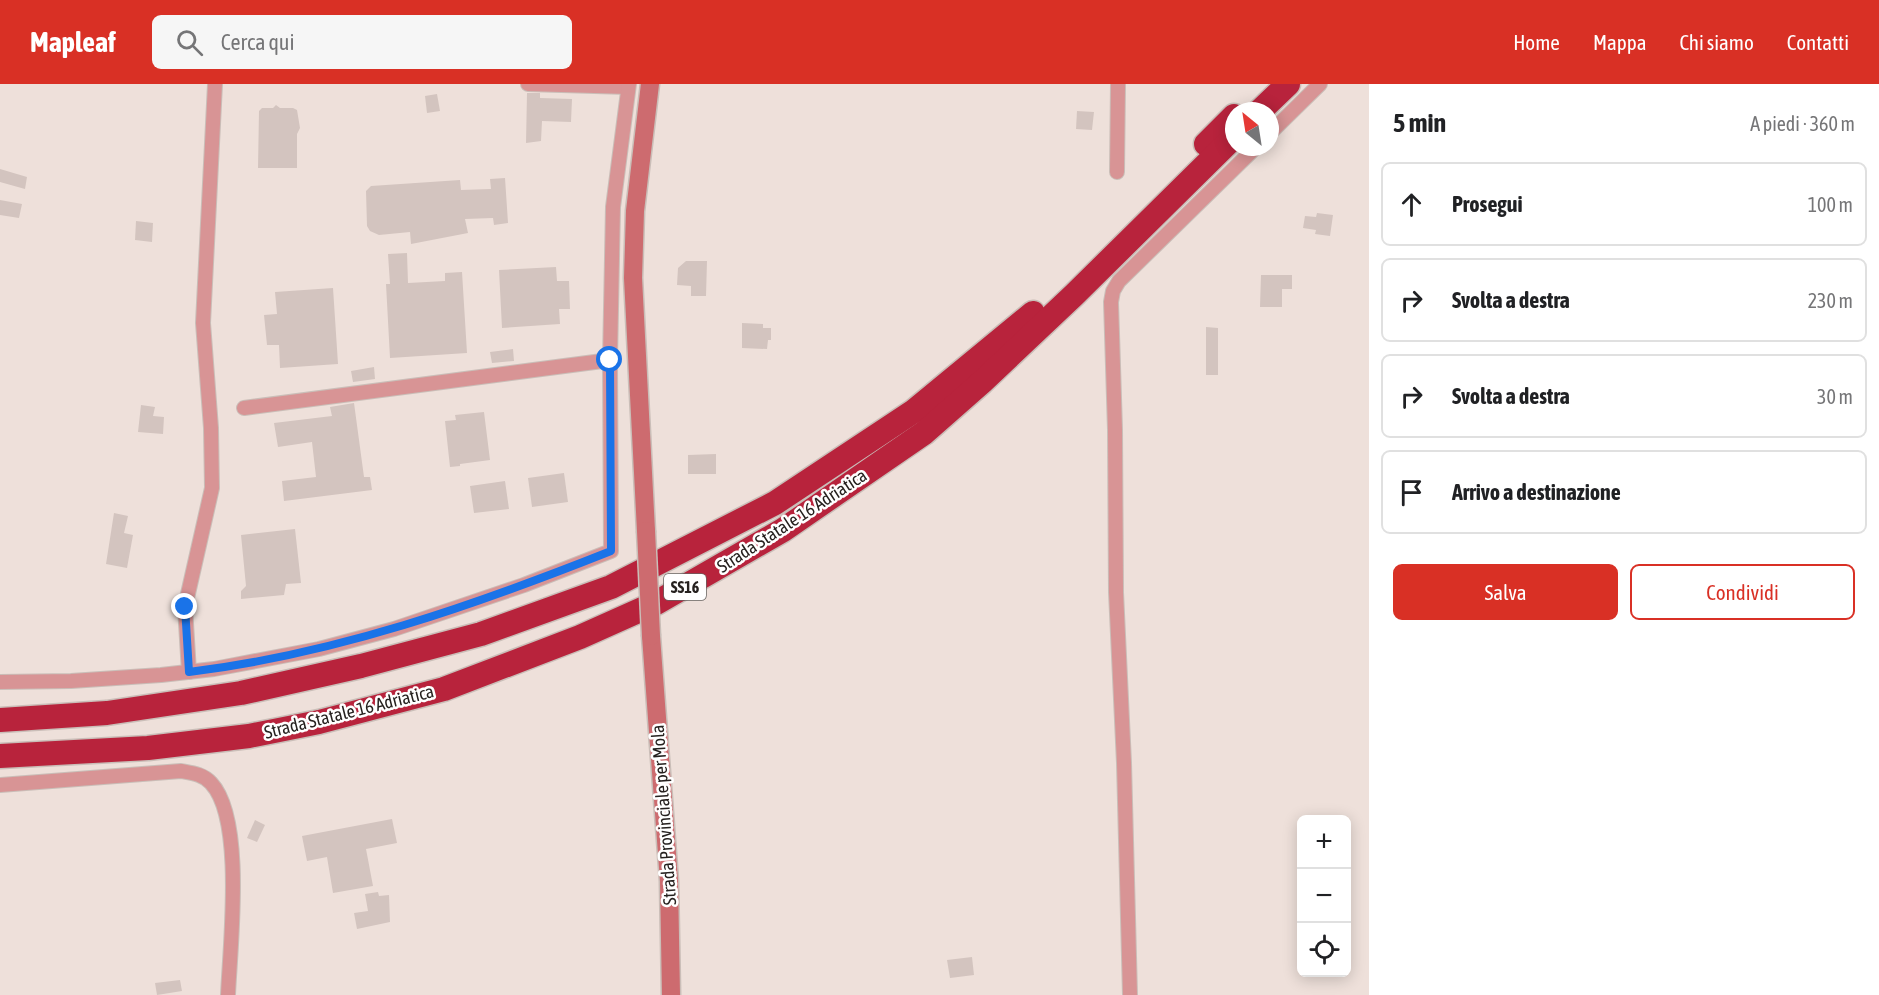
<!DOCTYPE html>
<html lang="it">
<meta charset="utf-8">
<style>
:root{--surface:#fff;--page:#f6f6f6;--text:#202124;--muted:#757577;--line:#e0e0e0;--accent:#d93025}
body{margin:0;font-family:"Asap Condensed",sans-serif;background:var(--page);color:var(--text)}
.controls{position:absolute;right:18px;bottom:18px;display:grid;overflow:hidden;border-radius:9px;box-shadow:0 3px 15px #0003}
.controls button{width:54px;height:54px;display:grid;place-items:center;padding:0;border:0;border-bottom:2px solid var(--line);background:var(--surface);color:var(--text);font:30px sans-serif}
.compass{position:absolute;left:1225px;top:18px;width:54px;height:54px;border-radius:50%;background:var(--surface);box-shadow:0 3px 15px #0003;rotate:330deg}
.stop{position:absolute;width:18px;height:18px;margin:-14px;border:4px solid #1a73e8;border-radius:50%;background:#fff}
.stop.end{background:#1a73e8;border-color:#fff;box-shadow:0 2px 6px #0008}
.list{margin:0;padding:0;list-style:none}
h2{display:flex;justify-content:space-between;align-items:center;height:78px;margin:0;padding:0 24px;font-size:26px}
h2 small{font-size:20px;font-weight:400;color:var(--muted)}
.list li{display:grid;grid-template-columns:39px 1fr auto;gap:18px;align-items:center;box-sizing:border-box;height:84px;margin:0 12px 12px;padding:0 12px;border:2px solid var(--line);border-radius:9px}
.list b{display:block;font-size:22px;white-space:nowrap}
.list em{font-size:20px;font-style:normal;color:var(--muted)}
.actions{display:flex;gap:12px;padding:18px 24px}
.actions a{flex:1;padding:14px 0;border:2px solid var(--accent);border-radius:9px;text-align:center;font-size:21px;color:var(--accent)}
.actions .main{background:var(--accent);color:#fff}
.icon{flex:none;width:33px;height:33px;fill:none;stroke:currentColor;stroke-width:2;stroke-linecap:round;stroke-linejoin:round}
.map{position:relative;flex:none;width:1369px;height:911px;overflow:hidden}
header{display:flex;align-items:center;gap:36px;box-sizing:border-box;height:84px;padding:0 30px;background:var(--accent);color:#fff}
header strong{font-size:28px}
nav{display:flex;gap:33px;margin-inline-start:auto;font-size:21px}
.search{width:420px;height:54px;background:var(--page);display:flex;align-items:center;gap:15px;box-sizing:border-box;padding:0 21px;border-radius:9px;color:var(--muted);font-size:22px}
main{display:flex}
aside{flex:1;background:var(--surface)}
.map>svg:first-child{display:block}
.building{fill:#d3c4bf}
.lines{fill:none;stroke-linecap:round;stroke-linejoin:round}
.street-casing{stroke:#cabeb8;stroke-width:16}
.secondary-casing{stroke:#cabeb8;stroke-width:21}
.highway-casing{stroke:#cabeb8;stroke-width:27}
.street{stroke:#d89495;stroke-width:14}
.secondary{stroke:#cd6b6f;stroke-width:18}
.highway{stroke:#b8233c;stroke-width:24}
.secondary-bridge-casing{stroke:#cabeb8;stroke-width:21;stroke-linecap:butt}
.secondary-bridge{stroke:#cd6b6f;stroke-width:18}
.route{stroke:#1a73e8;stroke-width:8}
.labels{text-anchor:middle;stroke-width:5;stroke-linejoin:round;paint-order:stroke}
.shield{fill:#fff;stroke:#676462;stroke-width:1.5}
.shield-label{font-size:16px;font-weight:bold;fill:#26211f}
.street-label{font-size:18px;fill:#26211f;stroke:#fff}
</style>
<header>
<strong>Mapleaf</strong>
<div class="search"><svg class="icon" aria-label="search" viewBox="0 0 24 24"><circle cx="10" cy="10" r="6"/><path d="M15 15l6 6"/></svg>Cerca qui</div>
<nav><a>Home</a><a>Mappa</a><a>Chi siamo</a><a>Contatti</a></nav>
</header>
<main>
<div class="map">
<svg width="1369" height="911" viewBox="0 0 1369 911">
<rect width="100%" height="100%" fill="#eee0da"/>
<g class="building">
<polygon points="527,9 540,9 540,14 572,15 571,38 542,37 541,57 526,59"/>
<polygon points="437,10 440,27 427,29 425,12"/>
<polygon points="276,21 280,24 293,24 297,26 300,44 297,50 297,84 258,84 259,27 262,24 273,24"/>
<polygon points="1077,27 1094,28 1092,46 1076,45"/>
<polygon points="0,85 27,93 25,105 0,98"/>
<polygon points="505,94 508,139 494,141 493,134 465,135 468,149 411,160 410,148 379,151 370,147 367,142 366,107 371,102 460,96 461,106 491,105 490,95"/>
<polygon points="0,116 22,120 19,134 0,131"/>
<polygon points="1317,129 1333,131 1330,152 1315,150 1316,146 1303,144 1305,132 1316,133"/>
<polygon points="136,137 153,139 152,158 135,156"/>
<polygon points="407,169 408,199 445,197 445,189 462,188 467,269 390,274 386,200 390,200 388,170"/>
<polygon points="686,177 707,177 706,212 691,212 691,202 677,201 678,184"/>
<polygon points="556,183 557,197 569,197 570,225 559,225 560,240 502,244 499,186"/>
<polygon points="1261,191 1292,191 1292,205 1282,205 1282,223 1260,223"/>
<polygon points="333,204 338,280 280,284 279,261 267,261 264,231 277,230 275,208"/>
<polygon points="742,239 763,240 763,244 771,244 771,256 768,256 767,265 742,264"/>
<polygon points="1206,243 1218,244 1218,291 1206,291"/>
<polygon points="513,265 514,277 492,279 490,268"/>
<polygon points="374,283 375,295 353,298 351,287"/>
<polygon points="354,319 364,393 370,393 372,406 284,417 282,397 316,393 312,358 278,363 274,339 332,332 330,323"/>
<polygon points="141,321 155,323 153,332 164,333 163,350 138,348"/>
<polygon points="484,328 490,376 460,380 460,382 450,383 445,337 456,336 455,331"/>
<polygon points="716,370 716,390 688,390 688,371"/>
<polygon points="564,389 568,418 532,423 528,394"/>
<polygon points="505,397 509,425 474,429 470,402"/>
<polygon points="114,429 128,432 124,449 133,451 127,484 106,480"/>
<polygon points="295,445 301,499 286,500 284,511 241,515 241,507 246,502 241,451"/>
<polygon points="392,735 397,759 366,765 373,802 333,809 327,773 307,777 302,752"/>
<polygon points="255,736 265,741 257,758 247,754"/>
<polygon points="378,808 379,812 389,811 390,838 357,845 354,829 368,827 365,810"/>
<polygon points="972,873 974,891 950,894 947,876"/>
<polygon points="180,896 182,907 157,911 155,899"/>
</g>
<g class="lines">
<g class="street-casing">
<g id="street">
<polyline points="528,0 628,3"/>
<polyline points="1270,49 1320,0"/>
<polyline points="1117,88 1118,0"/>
<polyline points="244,324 610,276"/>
<polyline points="189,588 185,523 212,404 211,344 203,239 215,0"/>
<polyline points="0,598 71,597 161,591 214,585 319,565 394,545 524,501 611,467 610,276 613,123 629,0"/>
<path d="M 0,701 L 181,687 C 192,689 203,690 211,699 C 245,735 230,862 228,911"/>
<polyline points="1130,911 1124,679 1116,508 1115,346 1111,218 1113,207 1119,197 1256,63"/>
</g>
</g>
<g class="secondary-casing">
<g id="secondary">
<polyline points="646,447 633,194 635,127 650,0"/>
<polyline points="651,552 669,797 671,911"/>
</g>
</g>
<g class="highway-casing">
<g id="highway">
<polyline points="1260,27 1288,0"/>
<polyline points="1206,60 1234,32"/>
<polyline points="0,636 107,629 241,609 361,582 481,550 611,503 775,419 914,327 1033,229"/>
<polyline points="0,672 148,664 249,652 319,638 444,605 580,553 656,519 783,446 924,349 982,298 1074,211 1234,53"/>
</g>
</g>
<use href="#street" class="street"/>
<use href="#secondary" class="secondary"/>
<use href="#highway" class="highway"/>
<g class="secondary-bridge-casing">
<polyline id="secondary-bridge" points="646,447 651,552"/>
</g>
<use href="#secondary-bridge" class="secondary-bridge"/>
</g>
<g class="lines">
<path class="route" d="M 185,523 L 189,588 C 336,570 475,521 611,467 L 610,276"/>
</g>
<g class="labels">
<rect class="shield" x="664" y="490" width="42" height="26" rx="4.5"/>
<g class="shield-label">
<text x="685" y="509">SS16</text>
</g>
<g class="street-label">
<text transform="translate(792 437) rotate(-33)" y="6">Strada Statale 16 Adriatica</text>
<text transform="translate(349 628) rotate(-14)" y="6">Strada Statale 16 Adriatica</text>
<text transform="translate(664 731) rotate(-94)" y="6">Strada Provinciale per Mola</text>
</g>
</g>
</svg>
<div class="controls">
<button>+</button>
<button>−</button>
<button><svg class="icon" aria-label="locate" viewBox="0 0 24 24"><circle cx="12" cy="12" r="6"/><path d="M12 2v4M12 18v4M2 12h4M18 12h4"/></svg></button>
</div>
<svg class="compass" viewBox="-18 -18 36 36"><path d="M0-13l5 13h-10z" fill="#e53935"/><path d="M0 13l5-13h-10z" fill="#757577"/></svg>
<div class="stop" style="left:610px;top:276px"></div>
<div class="stop end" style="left:185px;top:523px"></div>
</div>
<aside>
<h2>5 min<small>A piedi · 360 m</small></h2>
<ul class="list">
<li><svg class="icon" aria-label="ahead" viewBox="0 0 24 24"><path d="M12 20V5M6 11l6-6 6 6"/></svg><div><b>Prosegui</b></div><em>100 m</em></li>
<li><svg class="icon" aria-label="right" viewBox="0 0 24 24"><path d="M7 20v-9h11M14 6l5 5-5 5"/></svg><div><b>Svolta a destra</b></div><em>230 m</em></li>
<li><svg class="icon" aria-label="right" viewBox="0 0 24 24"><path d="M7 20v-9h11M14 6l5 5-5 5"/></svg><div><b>Svolta a destra</b></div><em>30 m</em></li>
<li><svg class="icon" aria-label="arrive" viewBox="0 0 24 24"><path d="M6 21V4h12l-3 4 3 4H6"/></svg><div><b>Arrivo a destinazione</b></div></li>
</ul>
<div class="actions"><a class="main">Salva</a><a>Condividi</a></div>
</aside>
</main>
